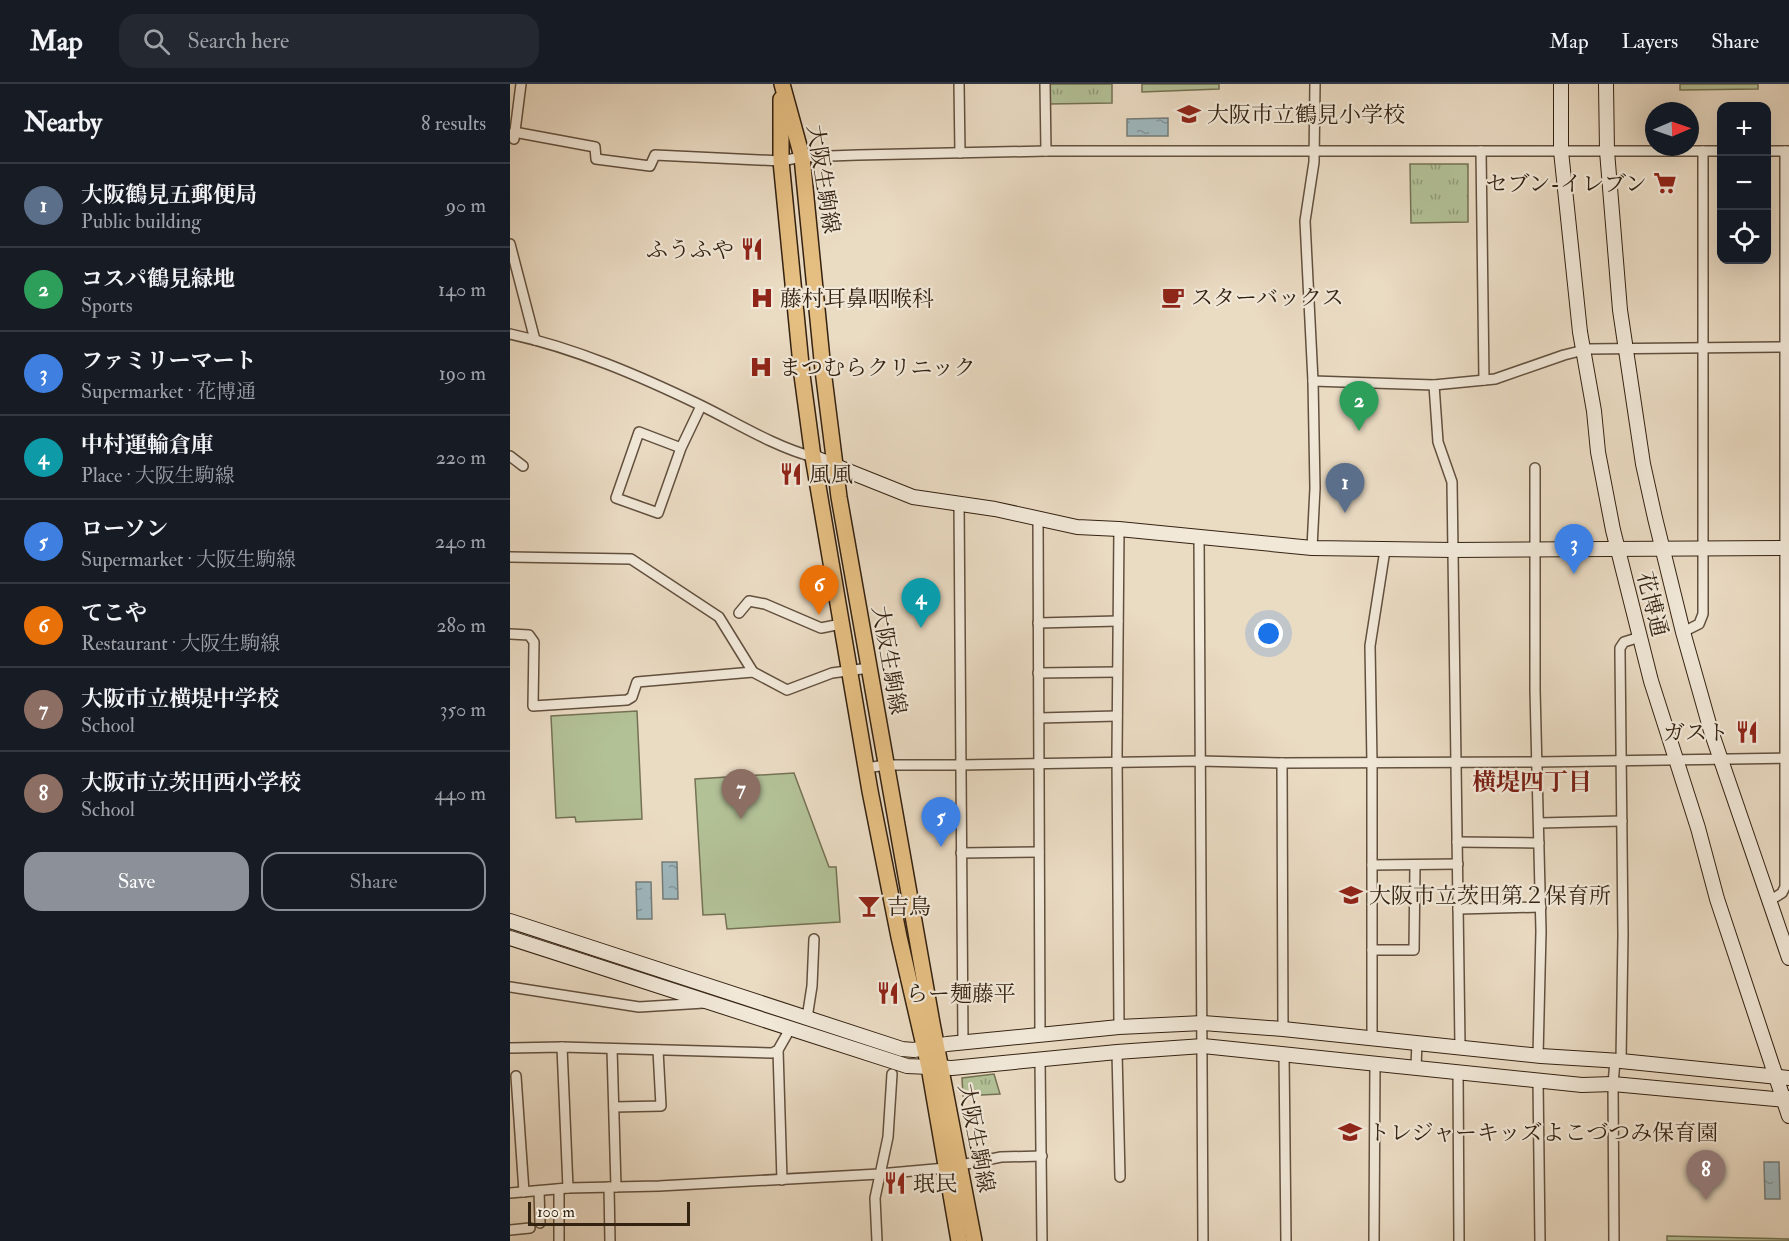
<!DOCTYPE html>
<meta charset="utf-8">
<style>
:root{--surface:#171b24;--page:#242831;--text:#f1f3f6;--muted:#9ea1a6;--line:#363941;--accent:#8c9099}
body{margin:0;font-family:"IM FELL Double Pica","Noto Serif JP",serif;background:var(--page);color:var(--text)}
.controls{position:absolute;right:18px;top:18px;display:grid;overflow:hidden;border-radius:12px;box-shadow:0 6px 24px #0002}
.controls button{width:54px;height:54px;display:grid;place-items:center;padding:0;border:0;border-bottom:2px solid var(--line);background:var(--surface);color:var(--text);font:30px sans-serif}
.compass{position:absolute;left:1135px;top:18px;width:54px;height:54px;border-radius:50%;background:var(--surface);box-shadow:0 6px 24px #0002;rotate:88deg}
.scale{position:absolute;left:18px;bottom:15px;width:162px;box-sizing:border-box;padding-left:6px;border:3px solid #342211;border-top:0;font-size:16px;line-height:21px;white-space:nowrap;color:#342211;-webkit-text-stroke:4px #f1e8d8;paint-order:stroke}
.you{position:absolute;left:759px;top:550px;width:21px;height:21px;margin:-15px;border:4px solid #fff;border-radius:50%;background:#1a73e8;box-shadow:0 0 0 9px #1a73e833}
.badge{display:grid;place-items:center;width:39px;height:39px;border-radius:50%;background:var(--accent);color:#fff;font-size:20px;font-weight:700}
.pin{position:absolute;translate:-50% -50px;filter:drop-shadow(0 2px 3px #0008)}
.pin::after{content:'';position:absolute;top:32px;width:21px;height:18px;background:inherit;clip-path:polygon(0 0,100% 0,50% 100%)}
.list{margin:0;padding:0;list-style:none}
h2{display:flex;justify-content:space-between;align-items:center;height:78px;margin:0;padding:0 24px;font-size:26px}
h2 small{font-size:20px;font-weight:400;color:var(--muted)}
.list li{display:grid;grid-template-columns:39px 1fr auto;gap:18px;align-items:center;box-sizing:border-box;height:84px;padding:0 24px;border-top:2px solid var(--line)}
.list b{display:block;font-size:22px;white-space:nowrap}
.list p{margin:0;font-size:20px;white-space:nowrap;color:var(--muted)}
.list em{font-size:20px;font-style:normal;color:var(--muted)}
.actions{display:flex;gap:12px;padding:18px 24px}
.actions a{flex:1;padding:14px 0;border:2px solid var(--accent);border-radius:18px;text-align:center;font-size:21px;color:var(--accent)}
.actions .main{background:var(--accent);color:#fff}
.icon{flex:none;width:33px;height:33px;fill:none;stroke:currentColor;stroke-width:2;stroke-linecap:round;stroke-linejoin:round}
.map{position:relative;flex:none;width:1279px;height:1157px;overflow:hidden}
header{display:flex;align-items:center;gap:36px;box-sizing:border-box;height:84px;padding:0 30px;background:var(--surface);border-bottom:2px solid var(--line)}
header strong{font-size:28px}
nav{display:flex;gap:33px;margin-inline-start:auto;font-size:21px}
.search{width:420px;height:54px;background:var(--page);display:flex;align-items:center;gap:15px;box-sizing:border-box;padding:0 21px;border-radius:18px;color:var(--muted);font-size:22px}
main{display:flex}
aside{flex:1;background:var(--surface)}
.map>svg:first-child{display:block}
.grass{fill:#b3c197;stroke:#747254;stroke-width:1.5}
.park{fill:url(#park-tufts);stroke:#747254;stroke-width:1.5}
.water{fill:url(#water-ripples);stroke:#747c79;stroke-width:1.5}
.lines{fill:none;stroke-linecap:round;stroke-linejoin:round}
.street-casing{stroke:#62503e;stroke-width:12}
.secondary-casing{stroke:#342211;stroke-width:16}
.primary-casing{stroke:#342211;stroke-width:18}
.street{stroke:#f1e8d8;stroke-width:9}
.secondary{stroke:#f1e8d8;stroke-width:14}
.primary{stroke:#e5be82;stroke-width:15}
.labels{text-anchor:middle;stroke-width:4.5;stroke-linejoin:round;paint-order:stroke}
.poi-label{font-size:22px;fill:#342211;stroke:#f1e8d8;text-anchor:start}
.street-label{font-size:22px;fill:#342211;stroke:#f1e8d8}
.neighbourhood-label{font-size:24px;font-weight:bold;fill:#7a1f14;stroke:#f1e8d8}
</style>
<header>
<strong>Map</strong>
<div class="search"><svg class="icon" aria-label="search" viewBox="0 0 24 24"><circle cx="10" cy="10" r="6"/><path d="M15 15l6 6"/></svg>Search here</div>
<nav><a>Map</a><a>Layers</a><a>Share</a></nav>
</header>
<main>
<aside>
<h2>Nearby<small>8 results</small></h2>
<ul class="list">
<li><span class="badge" style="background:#5c6f8a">1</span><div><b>大阪鶴見五郵便局</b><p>Public building</p></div><em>90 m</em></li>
<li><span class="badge" style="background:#2e9e5b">2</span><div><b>コスパ鶴見緑地</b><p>Sports</p></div><em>140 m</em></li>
<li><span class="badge" style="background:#3f7fe0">3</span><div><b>ファミリーマート</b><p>Supermarket · 花博通</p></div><em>190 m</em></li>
<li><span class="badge" style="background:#0f9aa8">4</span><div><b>中村運輸倉庫</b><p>Place · 大阪生駒線</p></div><em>220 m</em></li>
<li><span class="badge" style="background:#3f7fe0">5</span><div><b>ローソン</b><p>Supermarket · 大阪生駒線</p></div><em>240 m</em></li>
<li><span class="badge" style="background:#e8710a">6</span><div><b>てこや</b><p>Restaurant · 大阪生駒線</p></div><em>280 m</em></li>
<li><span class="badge" style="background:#8d6e63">7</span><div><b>大阪市立横堤中学校</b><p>School</p></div><em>350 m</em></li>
<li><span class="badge" style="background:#8d6e63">8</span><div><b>大阪市立茨田西小学校</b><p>School</p></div><em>440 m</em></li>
</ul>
<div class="actions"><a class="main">Save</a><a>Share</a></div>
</aside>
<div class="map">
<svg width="1279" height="1157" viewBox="0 0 1279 1157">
<defs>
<pattern id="park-tufts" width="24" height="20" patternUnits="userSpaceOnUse" patternTransform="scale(1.5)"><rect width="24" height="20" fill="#b3c197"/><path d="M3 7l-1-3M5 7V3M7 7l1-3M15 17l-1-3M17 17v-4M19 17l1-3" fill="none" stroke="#929c7a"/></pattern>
<pattern id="water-ripples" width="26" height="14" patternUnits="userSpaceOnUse" patternTransform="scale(1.5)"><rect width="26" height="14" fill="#9eb8bf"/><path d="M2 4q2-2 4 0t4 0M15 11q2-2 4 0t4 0" fill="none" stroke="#82959a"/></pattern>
</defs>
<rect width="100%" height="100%" fill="#eadbc3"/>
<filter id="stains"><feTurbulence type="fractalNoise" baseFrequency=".00333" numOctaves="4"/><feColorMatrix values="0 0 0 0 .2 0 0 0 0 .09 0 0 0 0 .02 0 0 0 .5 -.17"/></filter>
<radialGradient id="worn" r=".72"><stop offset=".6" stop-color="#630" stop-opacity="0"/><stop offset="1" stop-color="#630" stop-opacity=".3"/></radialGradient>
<g class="grass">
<polygon points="632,0 709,0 709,5 632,8"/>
<polygon points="1170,0 1248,0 1248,5 1170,6"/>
<polygon points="127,627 132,735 66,738 65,733 46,734 41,632"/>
<polygon points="284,689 319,783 326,783 330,838 217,845 215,830 193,831 185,695"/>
<polygon points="1157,1152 1279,1155 1279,1157 1157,1157"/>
</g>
<g class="park">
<polygon points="539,0 602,0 602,19 539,20"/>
<polygon points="900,80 958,80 958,138 901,139"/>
<polygon points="484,990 490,1010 453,1012 452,994"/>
</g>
<g class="water">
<polygon points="658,34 658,52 617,52 617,35"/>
<polygon points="152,778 167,778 168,815 153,815"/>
<polygon points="126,798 141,798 142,835 127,835"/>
<polygon points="1254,1078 1269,1078 1270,1115 1255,1115"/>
</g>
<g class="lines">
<g class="street-casing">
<g id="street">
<polyline points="449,0 450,69"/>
<polyline points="535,0 536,67"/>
<polyline points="4,48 85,63 86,75 140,82 145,71 271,77 292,73 348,71 536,67 1212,67"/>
<polyline points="4,55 11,0"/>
<polyline points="971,67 974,296"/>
<polyline points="1256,67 1278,67"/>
<polyline points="0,160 25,256"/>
<path d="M 0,250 C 65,264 130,292 190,321 C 227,339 263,362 303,373"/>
<polyline points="803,297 924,301 985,295 1054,271 1078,265 1279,263"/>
<polyline points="924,301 928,358 942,398 950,962"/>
<polyline points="171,364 129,348 106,414 148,429 171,364 191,322"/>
<polyline points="0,372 13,382"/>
<polyline points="1025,384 1025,606 1031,847 1028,972"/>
<polyline points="449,418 453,959"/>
<polyline points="528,434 530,951"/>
<polyline points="609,445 607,671 609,943"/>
<polyline points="689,453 693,1157"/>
<polyline points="802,464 805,404 803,297 795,137 804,78 805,0"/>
<polyline points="0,473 121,475 209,533 243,588"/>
<polyline points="229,529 239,517 255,520 311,544 331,540"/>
<polyline points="528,539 608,537"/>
<polyline points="1173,548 1189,540 1193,530 1193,67"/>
<polyline points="0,550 19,551 24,558 23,622 117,616 122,613 127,598 243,588 277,606 322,589 359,584"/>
<polyline points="528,589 607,588"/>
<polyline points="529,634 607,632"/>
<polyline points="772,679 773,945"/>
<polyline points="356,684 376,681 450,681 690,677 772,679 1027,678 1279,674"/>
<polyline points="1029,739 1112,737"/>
<polyline points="947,758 1029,759"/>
<polyline points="451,769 529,768"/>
<polyline points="862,781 948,780"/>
<polyline points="1259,817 1272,809 1275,803 1275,67"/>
<polyline points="948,825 1031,823"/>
<polyline points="862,866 904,866 905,781"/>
<polyline points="0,903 129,923 194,919"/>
<polyline points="297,934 302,902 304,855"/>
<polyline points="862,954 862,679 860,562 875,466"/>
<polyline points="52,963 58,1104"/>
<polyline points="0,964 52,963 262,969 268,966 280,945"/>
<polyline points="102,965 106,1103"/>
<polyline points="268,966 272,1096"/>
<polyline points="607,968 610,1093"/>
<polyline points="774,969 776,1157"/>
<polyline points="530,976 532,1157"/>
<polyline points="1111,977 1113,851 1110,570 1110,564 1114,558 1130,553"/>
<polyline points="906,983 907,958"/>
<polyline points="948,987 949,1157"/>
<polyline points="6,992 14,1108"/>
<polyline points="1028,996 1030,1157"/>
<polyline points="104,1023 151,1022 148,966"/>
<polyline points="99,1103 100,1157"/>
<polyline points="29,1107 30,1139"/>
<polyline points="0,1109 58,1104 149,1102 369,1090 436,1084 491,1073 532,1072"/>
<polyline points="0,1146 20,1144"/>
<polyline points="49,1156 49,1105"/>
<polyline points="367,1157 365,1114 378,1053 382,990"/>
<polyline points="864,1157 865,979"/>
<polyline points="1104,1157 1103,1000 1105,977"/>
</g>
</g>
<g class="secondary-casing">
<g id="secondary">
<polyline points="1051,0 1051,67 1070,248 1084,327 1088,368 1103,446 1141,597 1188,744 1207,815 1279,1032"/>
<polyline points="1096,0 1097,67 1110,226 1133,380 1145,434 1173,548 1201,647 1279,874"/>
<polyline points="303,373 403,413 485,425 567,443 609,445 802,464 943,466 1279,464"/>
<polyline points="0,837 392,965 404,966 437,960 609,943 693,939 773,945 1031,972 1111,977 1279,994"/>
<polyline points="0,854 397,982 442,984 607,968 693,962 1072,1001 1103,1000 1275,1016 1279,1014"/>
</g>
</g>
<g class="primary-casing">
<g id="primary">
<polyline points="272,0 292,73 313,286 329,413 422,939 464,1157"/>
<polyline points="271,15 271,77 292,291 303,373 360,707 389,853 419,983 449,1157"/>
</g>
</g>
<use href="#street" class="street"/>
<use href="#secondary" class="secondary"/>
<use href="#primary" class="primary"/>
</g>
<defs>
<g id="school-bare" transform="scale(1.8)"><path d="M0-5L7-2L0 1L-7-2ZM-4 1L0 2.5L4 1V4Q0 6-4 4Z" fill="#8f2418" stroke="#f1e8d8" stroke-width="2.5" paint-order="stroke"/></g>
<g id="supermarket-bare" transform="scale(1.8)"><path d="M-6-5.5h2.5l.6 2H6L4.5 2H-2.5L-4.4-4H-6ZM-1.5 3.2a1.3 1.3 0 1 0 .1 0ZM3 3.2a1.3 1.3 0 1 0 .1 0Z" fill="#8f2418" stroke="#f1e8d8" stroke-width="2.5" paint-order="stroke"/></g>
<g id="restaurant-bare" transform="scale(1.8)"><path d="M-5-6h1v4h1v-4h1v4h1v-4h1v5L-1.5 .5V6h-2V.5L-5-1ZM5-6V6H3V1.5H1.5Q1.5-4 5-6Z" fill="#8f2418" stroke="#f1e8d8" stroke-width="2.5" paint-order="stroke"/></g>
<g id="cafe-bare" transform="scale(1.8)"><path d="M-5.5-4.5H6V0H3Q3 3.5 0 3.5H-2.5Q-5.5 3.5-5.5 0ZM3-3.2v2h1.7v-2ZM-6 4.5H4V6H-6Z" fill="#8f2418" stroke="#f1e8d8" stroke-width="2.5" paint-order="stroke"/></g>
<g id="hospital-bare" transform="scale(1.8)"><path d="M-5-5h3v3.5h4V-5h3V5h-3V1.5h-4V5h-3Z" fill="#8f2418" stroke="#f1e8d8" stroke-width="2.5" paint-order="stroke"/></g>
<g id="bar-bare" transform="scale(1.8)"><path d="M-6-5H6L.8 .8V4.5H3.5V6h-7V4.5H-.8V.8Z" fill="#8f2418" stroke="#f1e8d8" stroke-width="2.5" paint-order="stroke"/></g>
</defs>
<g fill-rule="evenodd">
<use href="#school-bare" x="679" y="30"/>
<use href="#supermarket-bare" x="1155" y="99"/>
<use href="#restaurant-bare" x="242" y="165"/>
<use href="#cafe-bare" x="663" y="213"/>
<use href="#hospital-bare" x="252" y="214"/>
<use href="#hospital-bare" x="251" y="283"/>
<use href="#restaurant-bare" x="281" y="390"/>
<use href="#restaurant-bare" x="1237" y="648"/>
<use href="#school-bare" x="841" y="811"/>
<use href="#bar-bare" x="359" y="822"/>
<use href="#restaurant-bare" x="378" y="909"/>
<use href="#school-bare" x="840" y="1048"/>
<use href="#restaurant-bare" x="385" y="1099"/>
</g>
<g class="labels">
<g class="poi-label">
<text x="697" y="38">大阪市立鶴見小学校</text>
<text x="1137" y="107" text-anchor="end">セブン-イレブン</text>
<text x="224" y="173" text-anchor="end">ふうふや</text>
<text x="681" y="221">スターバックス</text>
<text x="270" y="222">藤村耳鼻咽喉科</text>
<text x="269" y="291">まつむらクリニック</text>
<text x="299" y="398">風風</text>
<text x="1219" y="656" text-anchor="end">ガスト</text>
<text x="859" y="819">大阪市立茨田第２保育所</text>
<text x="377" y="830">吉鳥</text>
<text x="396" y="917">らー麺藤平</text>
<text x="858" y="1056">トレジャーキッズよこづつみ保育園</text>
<text x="403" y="1107">珉民</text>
</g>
<g class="street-label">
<text transform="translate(314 95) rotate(81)" y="8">大阪生駒線</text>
<text transform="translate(1143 520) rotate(76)" y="8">花博通</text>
<text transform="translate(380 576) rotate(80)" y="8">大阪生駒線</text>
<text transform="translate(467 1054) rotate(79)" y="8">大阪生駒線</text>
</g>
<g class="neighbourhood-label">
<text x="1022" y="706">横堤四丁目</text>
</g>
</g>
<rect width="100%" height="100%" filter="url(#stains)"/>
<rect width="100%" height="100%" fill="url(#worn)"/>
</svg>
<div class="controls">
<button>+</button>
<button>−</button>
<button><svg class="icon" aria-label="locate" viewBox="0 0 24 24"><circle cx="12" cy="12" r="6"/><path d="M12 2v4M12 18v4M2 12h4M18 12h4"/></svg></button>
</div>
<svg class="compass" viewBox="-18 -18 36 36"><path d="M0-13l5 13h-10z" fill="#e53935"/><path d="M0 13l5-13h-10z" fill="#9ea1a6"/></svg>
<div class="scale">100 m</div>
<div class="you"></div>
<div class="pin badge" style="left:835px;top:429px;background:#5c6f8a">1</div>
<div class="pin badge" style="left:849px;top:347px;background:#2e9e5b">2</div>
<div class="pin badge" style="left:1064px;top:490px;background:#3f7fe0">3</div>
<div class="pin badge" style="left:411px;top:544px;background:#0f9aa8">4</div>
<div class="pin badge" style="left:431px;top:763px;background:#3f7fe0">5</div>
<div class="pin badge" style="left:309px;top:531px;background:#e8710a">6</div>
<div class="pin badge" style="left:231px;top:735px;background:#8d6e63">7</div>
<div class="pin badge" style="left:1196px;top:1116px;background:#8d6e63">8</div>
</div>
</main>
